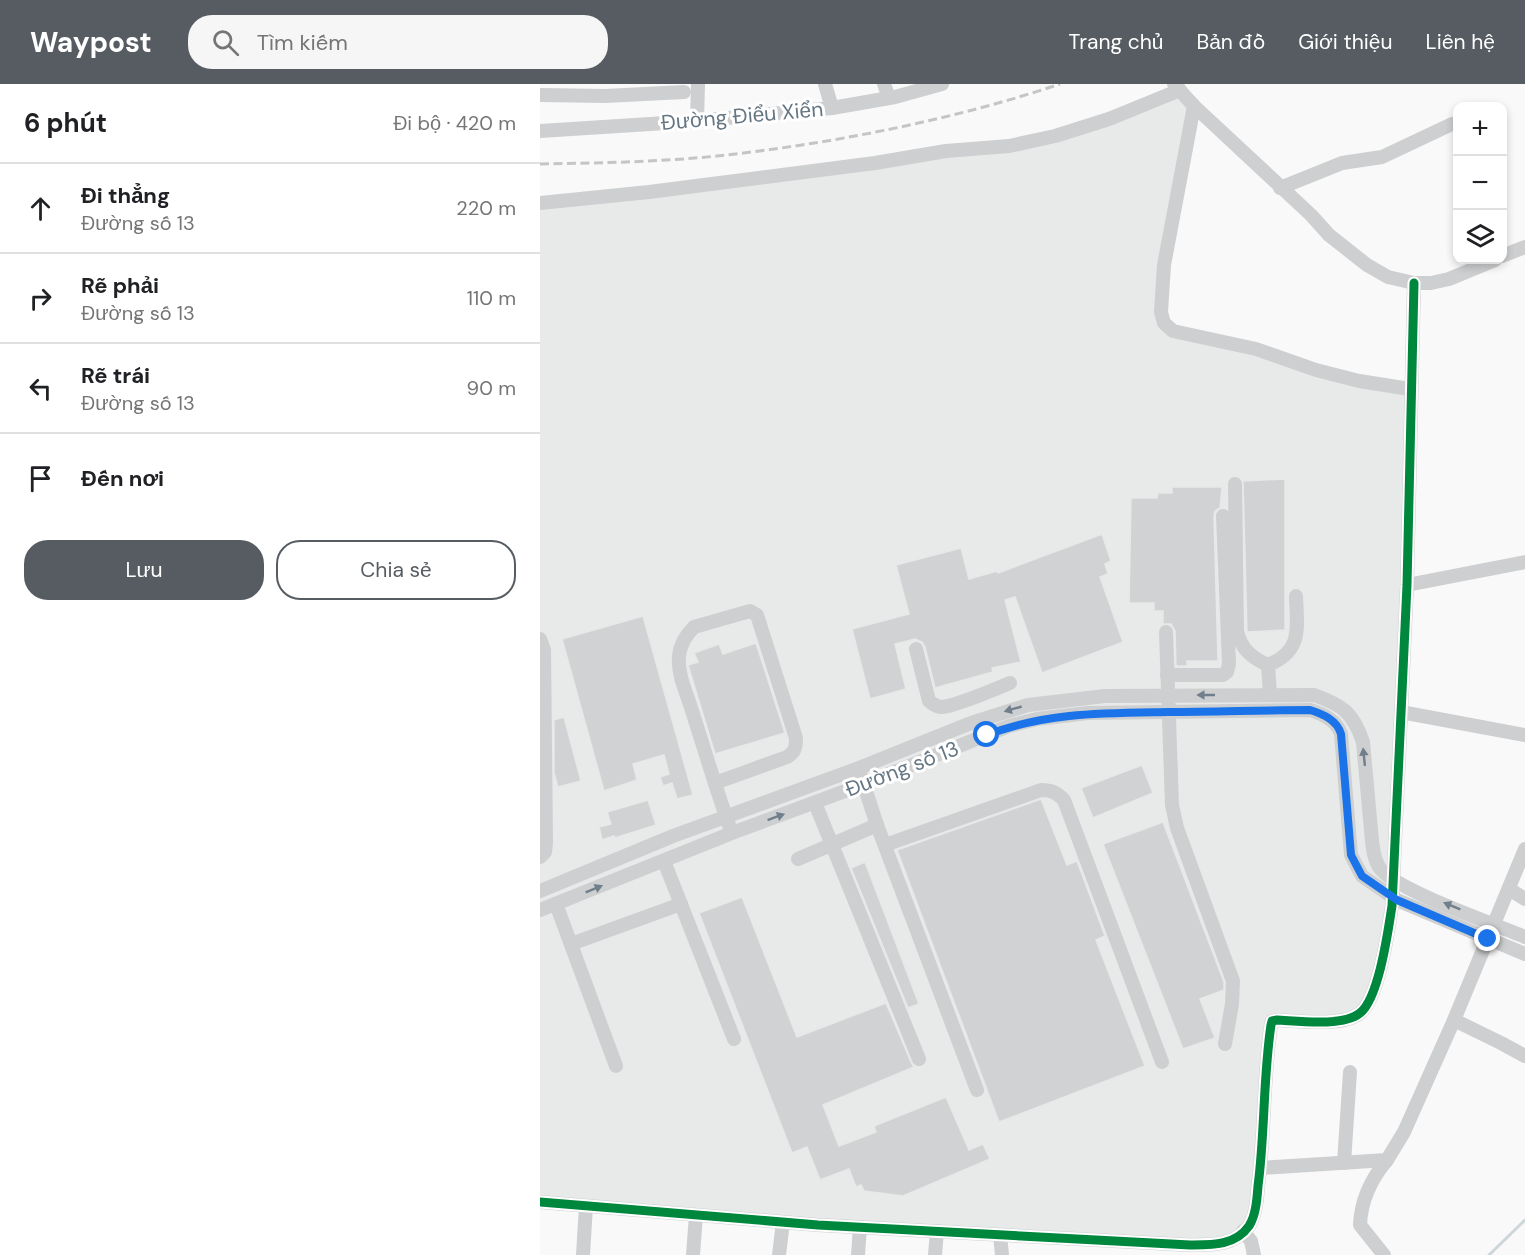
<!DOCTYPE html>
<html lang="vi">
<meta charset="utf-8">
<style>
:root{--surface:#fff;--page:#f6f6f6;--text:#202124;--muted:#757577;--line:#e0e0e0;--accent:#565c61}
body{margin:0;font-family:"DM Sans",sans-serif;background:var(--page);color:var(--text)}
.controls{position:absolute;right:18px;top:18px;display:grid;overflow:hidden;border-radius:12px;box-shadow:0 3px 9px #0003}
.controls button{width:54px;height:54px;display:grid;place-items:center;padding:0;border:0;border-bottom:2px solid var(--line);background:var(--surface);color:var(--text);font:30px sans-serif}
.stop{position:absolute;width:18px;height:18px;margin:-14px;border:4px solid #1a73e8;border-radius:50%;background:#fff}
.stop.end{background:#1a73e8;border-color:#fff;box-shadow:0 2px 6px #0008}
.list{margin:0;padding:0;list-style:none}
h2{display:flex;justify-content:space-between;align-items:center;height:78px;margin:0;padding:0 24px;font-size:26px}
h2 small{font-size:20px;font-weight:400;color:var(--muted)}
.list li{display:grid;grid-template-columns:39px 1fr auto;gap:18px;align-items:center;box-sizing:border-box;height:90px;padding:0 24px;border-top:2px solid var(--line)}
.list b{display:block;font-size:22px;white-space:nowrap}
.list p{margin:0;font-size:20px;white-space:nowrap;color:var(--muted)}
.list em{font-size:20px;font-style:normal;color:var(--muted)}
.actions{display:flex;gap:12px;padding:18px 24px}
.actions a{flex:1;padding:14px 0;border:2px solid var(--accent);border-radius:24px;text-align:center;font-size:21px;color:var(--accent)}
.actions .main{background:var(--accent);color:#fff}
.icon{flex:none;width:33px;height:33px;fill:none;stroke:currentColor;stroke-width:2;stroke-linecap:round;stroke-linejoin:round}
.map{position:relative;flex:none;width:985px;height:1171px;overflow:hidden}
header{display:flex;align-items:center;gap:36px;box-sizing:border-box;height:84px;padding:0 30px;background:var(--accent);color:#fff}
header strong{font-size:28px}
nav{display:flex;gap:33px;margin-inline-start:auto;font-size:21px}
.search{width:420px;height:54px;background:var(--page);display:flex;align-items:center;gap:15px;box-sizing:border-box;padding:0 21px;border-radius:24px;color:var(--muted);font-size:22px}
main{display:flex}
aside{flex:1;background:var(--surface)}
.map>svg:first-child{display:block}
.built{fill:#e8e9e9}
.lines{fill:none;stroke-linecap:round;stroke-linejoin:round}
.stream{stroke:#ced6d9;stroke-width:3}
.building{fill:#d0d2d3;stroke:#e8e8e8;stroke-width:1.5}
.minor{stroke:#cecfd0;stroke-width:14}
.rail{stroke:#c3c5c6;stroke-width:3;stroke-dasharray:9 4.5;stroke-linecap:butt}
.cycleway-casing{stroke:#fff;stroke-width:13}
.cycleway{stroke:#00873e;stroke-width:9}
.oneway{fill:#707f8b}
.route{stroke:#1a73e8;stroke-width:8}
.labels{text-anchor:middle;stroke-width:6;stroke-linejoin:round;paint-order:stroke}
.street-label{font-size:21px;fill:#657683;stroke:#fff}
</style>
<header>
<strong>Waypost</strong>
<div class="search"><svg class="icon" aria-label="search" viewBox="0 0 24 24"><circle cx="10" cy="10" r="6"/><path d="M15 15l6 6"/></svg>Tìm kiếm</div>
<nav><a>Trang chủ</a><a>Bản đồ</a><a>Giới thiệu</a><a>Liên hệ</a></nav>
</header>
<main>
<aside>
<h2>6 phút<small>Đi bộ · 420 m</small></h2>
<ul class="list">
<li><svg class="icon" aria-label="ahead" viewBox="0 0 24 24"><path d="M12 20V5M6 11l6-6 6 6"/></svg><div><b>Đi thẳng</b><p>Đường số 13</p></div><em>220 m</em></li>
<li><svg class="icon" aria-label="right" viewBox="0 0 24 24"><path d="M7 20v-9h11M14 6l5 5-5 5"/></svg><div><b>Rẽ phải</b><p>Đường số 13</p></div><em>110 m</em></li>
<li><svg class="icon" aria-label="left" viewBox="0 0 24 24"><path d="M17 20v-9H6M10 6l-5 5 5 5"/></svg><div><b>Rẽ trái</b><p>Đường số 13</p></div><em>90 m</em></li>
<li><svg class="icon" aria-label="arrive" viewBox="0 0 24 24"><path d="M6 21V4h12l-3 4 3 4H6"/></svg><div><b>Đến nơi</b></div></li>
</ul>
<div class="actions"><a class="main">Lưu</a><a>Chia sẻ</a></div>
</aside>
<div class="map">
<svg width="985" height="1171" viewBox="0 0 985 1171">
<rect width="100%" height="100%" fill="#f9f9f9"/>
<polygon class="built" points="638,9 649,24 620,241 866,308 863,502 848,823 831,904 817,927 800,932 737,932 717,1085 706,1140 678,1157 278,1137 0,1115 0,121 469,64"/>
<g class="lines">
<polyline class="stream" points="949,1171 985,1136"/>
</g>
<g class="building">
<polygon points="745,395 745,546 707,548 703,397"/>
<polygon points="632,403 682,403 680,424 675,427 674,432 678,577 647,577 647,582 636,582 635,547 631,540 623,540 623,527 614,527 614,519 589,519 591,414 617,414 618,409 632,409"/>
<polygon points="562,450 571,477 565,480 568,490 560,493 583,558 502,589 475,513 465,516 481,578 452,584 453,588 395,604 385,563 382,558 375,555 355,560 366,605 330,615 312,545 369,530 356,481 421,464 429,495 457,487 458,489"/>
<polygon points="103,532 153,711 137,715 132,699 123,702 120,693 129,690 124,671 93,680 97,696 64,707 22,555"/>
<polygon points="216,559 245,649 175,670 148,581 158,578 154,569 179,560 183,570"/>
<polygon points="24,633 41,697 18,703 14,689 14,636"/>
<polygon points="602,681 613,709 553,734 541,704"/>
<polygon points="501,715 527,781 537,777 565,852 556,856 605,982 459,1038 357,766"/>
<polygon points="108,716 116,741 75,754 74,752 62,756 59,743 71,740 67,728"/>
<polygon points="623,738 684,898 684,906 660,915 675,954 643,965 563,760"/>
<polygon points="325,778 379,920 368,924 311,784"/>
<polygon points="202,813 257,953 346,919 371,978 374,983 283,1021 299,1062 336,1048 334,1042 406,1013 429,1066 443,1060 450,1075 363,1112 324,1107 321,1101 316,1103 309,1085 280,1096 267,1063 252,1069 159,829"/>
</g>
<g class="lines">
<g class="minor">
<polyline points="285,0 292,24"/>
<polyline points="344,0 349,14"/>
<polyline points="634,0 654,22 771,131 789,151 827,181 848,193 874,199 891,199 909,195 955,176"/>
<polyline points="0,11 65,12 144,8"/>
<polyline points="654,22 624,181 621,228 624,239 633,247 716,265 776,286 819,297 870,305"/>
<polyline points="157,37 158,0"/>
<polyline points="0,47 157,37 292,24 355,13 402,0"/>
<polyline points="740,104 802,79 842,73 912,40"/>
<polyline points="0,119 109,108 335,79 406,67 469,62 515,52 569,35 640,6"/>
<polyline points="962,172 985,163"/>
<path d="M 695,400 L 697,547 C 701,565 712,574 728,581 C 763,567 757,544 756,512"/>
<polyline points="867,501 985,478"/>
<polyline points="626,548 632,721 637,744 693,897 692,920 685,960"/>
<polyline points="0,555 4,566 6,759 5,768 0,773"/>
<path d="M 376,565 L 389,617 C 393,620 396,623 402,623 C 416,622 455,605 470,599"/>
<polyline points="728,581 730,611"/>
<polyline points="627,591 683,591 687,588 689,580 683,432"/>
<polyline points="861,628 985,651"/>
<polyline points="321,692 337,741 437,1006"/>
<path d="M 175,699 L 247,673 C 255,668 256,664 256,654 L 217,531 L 210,527 L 154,543 C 146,551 140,561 139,572 C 137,591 148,612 153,630 C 165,667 176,705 189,741"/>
<polyline points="275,719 379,975"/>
<path d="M 345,761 L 501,706 C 511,706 516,708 524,716 L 622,978"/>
<polyline points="258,775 337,741"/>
<polyline points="124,777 194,955"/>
<polyline points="969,805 985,815"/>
<path d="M 0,807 L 133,752 L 319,684 L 431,639 L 488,621 L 565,612 L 774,611 C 802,621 813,628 823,658 L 832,757 C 833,766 834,775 839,783 C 854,806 955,840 985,853"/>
<polyline points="16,820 76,982"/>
<path d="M 0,826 L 192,749 L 324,700 L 469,642 L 497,635 L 548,629 L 770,626 C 783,630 797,636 801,650 L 811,771 L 822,792 L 857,816 L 985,870"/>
<polyline points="31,860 141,820"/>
<polyline points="914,936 961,959 985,972"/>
<polyline points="804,1079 810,988"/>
<polyline points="720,1084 847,1076 864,1048 914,936 985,765"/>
<path d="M 0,1118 L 278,1141 L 650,1161 C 671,1161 695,1162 709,1142 C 716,1131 717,1115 718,1102 C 725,1049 723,994 731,941 L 732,937 L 737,936 C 758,937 803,943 820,929 C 839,914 848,847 852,822 L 867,501 L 874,199"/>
<polyline points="703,1147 711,1157 714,1171"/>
<polyline points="460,1151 462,1171"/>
<polyline points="43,1171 46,1122"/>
<polyline points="153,1171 156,1131"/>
<polyline points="239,1171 243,1138"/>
<polyline points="318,1171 320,1143"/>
<polyline points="395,1171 397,1147"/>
<path d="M 844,1171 L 820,1141 C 821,1116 831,1095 847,1076"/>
</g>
<path class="rail" d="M 0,80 C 59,79 119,78 177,72 C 290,60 413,36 520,0"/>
<g class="cycleway-casing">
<path id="cycleway" d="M 0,1118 L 278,1141 L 650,1161 C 671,1161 695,1162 709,1142 C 716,1131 717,1115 718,1102 C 725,1049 723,994 731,941 L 732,937 L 737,936 C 758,937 803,943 820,929 C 839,914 848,847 852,822 L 867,501 L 874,199"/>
</g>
<use href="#cycleway" class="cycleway"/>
</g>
<defs><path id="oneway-solid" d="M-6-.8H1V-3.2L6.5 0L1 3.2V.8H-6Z" transform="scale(1.5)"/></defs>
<g class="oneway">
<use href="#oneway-solid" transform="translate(666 611) rotate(180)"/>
<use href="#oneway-solid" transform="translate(473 625) rotate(164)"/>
<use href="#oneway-solid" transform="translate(824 673) rotate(-96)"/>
<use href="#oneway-solid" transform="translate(236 733) rotate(-20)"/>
<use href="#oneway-solid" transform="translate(54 805) rotate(-22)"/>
<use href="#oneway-solid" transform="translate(912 822) rotate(-158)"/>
</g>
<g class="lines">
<path class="route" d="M 447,651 C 506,628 565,629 628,628 C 675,628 723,626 770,626 C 783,630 797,636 801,650 L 811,771 L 822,792 L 857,816 L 948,855"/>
</g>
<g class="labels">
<g class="street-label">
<text transform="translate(202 32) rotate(-5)" y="7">Đường Điểu Xiển</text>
<text transform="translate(362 685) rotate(-21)" y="7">Đường số 13</text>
</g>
</g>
</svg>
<div class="controls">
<button>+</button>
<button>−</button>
<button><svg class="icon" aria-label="layers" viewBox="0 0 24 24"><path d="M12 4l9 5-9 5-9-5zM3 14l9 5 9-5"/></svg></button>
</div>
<div class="stop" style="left:447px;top:651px"></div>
<div class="stop end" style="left:948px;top:855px"></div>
</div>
</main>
